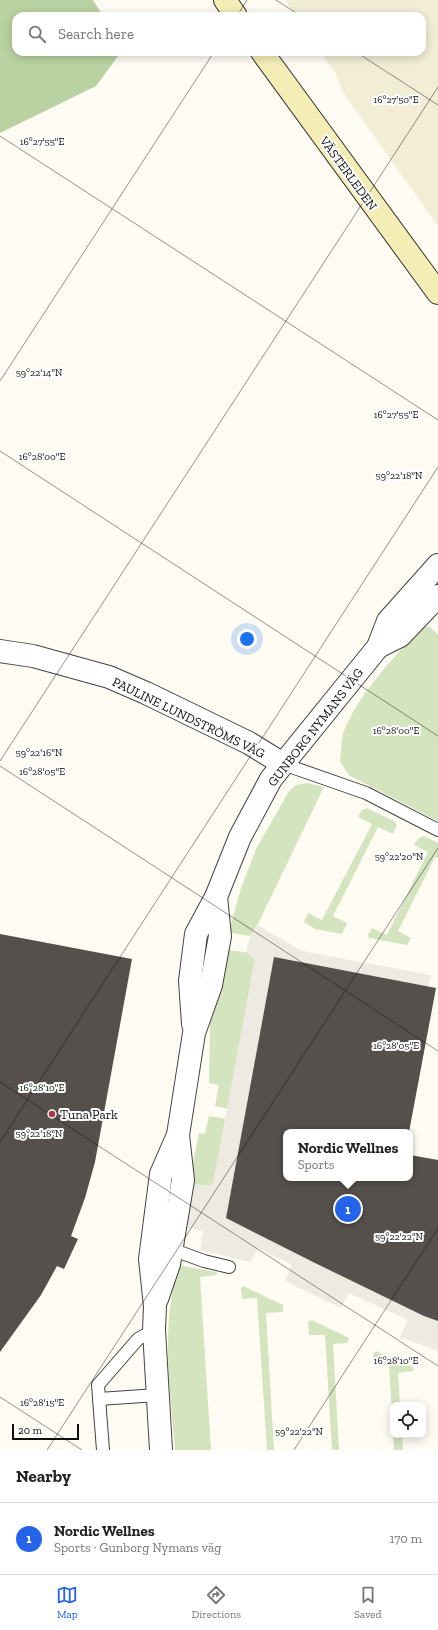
<!DOCTYPE html>
<meta charset="utf-8">
<style>
:root{--surface:#fff;--page:#f2f2f2;--text:#222;--muted:#767676;--line:#e0e0e0;--accent:#2563eb}
body{margin:0;font-family:"Zilla Slab",serif;background:var(--page);color:var(--text)}
.controls{position:absolute;right:12px;bottom:12px;display:grid;overflow:hidden;border-radius:8px;box-shadow:0 2px 10px #0003}
.controls button{width:36px;height:36px;display:grid;place-items:center;padding:0;border:0;border-bottom:1px solid var(--line);background:var(--surface);color:var(--text);font:20px sans-serif}
.scale{position:absolute;left:12px;bottom:10px;width:67px;box-sizing:border-box;padding-left:4px;border:2px solid #0f0f0f;border-top:0;font-size:11px;line-height:14px;white-space:nowrap;color:#0f0f0f;-webkit-text-stroke:3px #fff;paint-order:stroke}
.you{position:absolute;left:247px;top:639px;width:14px;height:14px;margin:-10px;border:3px solid #fff;border-radius:50%;background:#1a73e8;box-shadow:0 0 0 6px #1a73e833}
.badge{display:grid;place-items:center;width:26px;height:26px;border-radius:50%;background:var(--accent);color:#fff;font-size:13px;font-weight:700}
.pin{position:absolute;translate:-50% -50%;border:2px solid #fff;box-shadow:0 1px 4px #0006}
.popup{position:absolute;left:283px;top:1129px;width:130px;height:52px;box-sizing:border-box;display:grid;place-content:center;border-radius:8px;background:var(--surface);filter:drop-shadow(0 1px 3px #0005);font-size:13px;white-space:nowrap;color:var(--muted)}
.popup b{font-size:15px;color:var(--text)}
.popup::after{content:'';position:absolute;left:50%;top:100%;margin-left:-8px;border:8px solid transparent;border-top-color:var(--surface)}
.list{margin:0;padding:0;list-style:none}
h2{display:flex;justify-content:space-between;align-items:center;height:52px;margin:0;padding:0 16px;font-size:17px}
h2 small{font-size:13px;font-weight:400;color:var(--muted)}
.list li{display:grid;grid-template-columns:26px 1fr auto;gap:12px;align-items:center;box-sizing:border-box;height:72px;padding:0 16px;border-top:1px solid var(--line)}
.list b{display:block;font-size:15px;white-space:nowrap}
.list p{margin:0;font-size:13px;white-space:nowrap;color:var(--muted)}
.list em{font-size:13px;font-style:normal;color:var(--muted)}
.icon{flex:none;width:22px;height:22px;fill:none;stroke:currentColor;stroke-width:2;stroke-linecap:round;stroke-linejoin:round}
.map{position:relative;flex:none;width:438px;height:1450px;overflow:hidden}
.search{position:absolute;background:var(--surface);box-shadow:0 2px 10px #0003;left:12px;right:12px;top:12px;height:44px;display:flex;align-items:center;gap:10px;box-sizing:border-box;padding:0 14px;border-radius:12px;color:var(--muted);font-size:15px}
.sheet{height:124px;background:var(--surface)}
nav{display:flex;justify-content:space-around;align-items:center;box-sizing:border-box;height:56px;border-top:1px solid var(--line);background:var(--surface);font-size:11px;color:var(--muted)}
nav a{display:grid;justify-items:center;gap:2px}
nav .on{color:var(--accent)}
.map>svg:first-child{display:block}
.farmland{fill:#f1eed5}
.green{fill:#d3e4bf}
.forest{fill:#b8d2a1}
.plaza{fill:#edeae1}
.building{fill:#56504c}
.lines{fill:none;stroke-linecap:round;stroke-linejoin:round}
.service-casing{stroke:#424242;stroke-width:14}
.minor-casing{stroke:#424242;stroke-width:24}
.secondary-casing{stroke:#313131;stroke-width:24}
.service{stroke:#fff;stroke-width:12}
.minor{stroke:#fff;stroke-width:22}
.secondary{stroke:#f5edb6;stroke-width:22}
.ticks{fill:none;stroke:#0f0f0f;stroke-width:1;stroke-opacity:0.45}
.poi-dot{fill:#ad393f;stroke:#fff;stroke-width:1.5}
.labels{text-anchor:middle;stroke-width:4;stroke-linejoin:round;paint-order:stroke}
.street-label{font-size:13px;fill:#0f0f0f;stroke:#fff}
.poi-label{font-size:13px;fill:#0f0f0f;stroke:#fff;text-anchor:start}
.ticks-label{font-size:10px;text-anchor:middle;fill:#0f0f0f;stroke:#fff;stroke-width:4;stroke-linejoin:round;paint-order:stroke}
</style>
<div class="map">
<svg width="438" height="1450" viewBox="0 0 438 1450">
<rect width="100%" height="100%" fill="#fdfbf2"/>
<polygon class="farmland" points="285,0 438,0 438,226 344,94 335,73 320,52 422,52 422,16 296,16"/>
<g class="green">
<path d="M 423,626 L 430,627 L 438,635 L 438,821 L 350,776 L 340,762 C 341,753 341,743 343,734 C 356,696 396,655 423,626 Z"/>
<polygon points="307,783 324,787 253,934 250,936 231,933 230,928 241,888 256,849 289,791 296,785"/>
<polygon points="367,808 394,821 397,825 393,834 378,827 333,916 347,923 342,934 315,929 304,922 308,913 322,920 372,824 358,817 362,810"/>
<polygon points="424,836 438,843 438,858 435,857 398,931 411,938 407,945 369,938 368,935 372,928 387,935 428,852 414,845 419,838"/>
<polygon points="225,950 246,952 255,959 228,1109 215,1106 219,1085 209,1083 210,1024"/>
<polygon points="209,1116 226,1119 213,1183 210,1186 189,1183 199,1133 205,1134"/>
<path d="M 178,1265 L 217,1272 L 217,1275 L 200,1277 L 211,1450 L 175,1450 C 171,1400 164,1350 171,1300 C 173,1288 174,1276 178,1265 Z"/>
<polygon points="243,1286 283,1305 283,1312 266,1313 274,1450 267,1450 257,1298 242,1299 241,1288"/>
<polygon points="312,1320 349,1338 347,1343 333,1344 339,1450 332,1450 325,1335 309,1335 308,1322"/>
<polygon points="376,1351 413,1367 413,1371 398,1373 400,1405 393,1405 393,1429 389,1365 373,1366 373,1354"/>
<polygon points="393,1435 402,1435 403,1450 394,1450"/>
</g>
<polygon class="forest" points="0,0 93,0 103,16 16,16 16,52 121,52 96,86 0,133"/>
<polygon class="plaza" points="257,925 302,951 431,975 428,987 274,957 226,1218 438,1321 438,1351 400,1337 408,1320 349,1293 341,1308 285,1281 292,1265 258,1248 250,1262 200,1250 203,1231 182,1226 189,1183 209,1186 213,1183 255,959 246,952 250,936"/>
<g class="building">
<polygon points="0,934 132,959 95,1162 85,1198 71,1236 78,1239 64,1269 57,1266 41,1295 0,1352"/>
<polygon points="274,957 436,988 409,1132 286,1132 286,1178 410,1178 410,1155 438,1160 438,1321 424,1316 315,1263 226,1218"/>
</g>
<g class="lines">
<g class="service-casing">
<g id="service">
<polyline points="283,764 366,793 438,830"/>
<polyline points="171,1249 204,1261 229,1267"/>
<polyline points="99,1399 157,1395"/>
<polyline points="103,1450 98,1385 138,1339 154,1330"/>
</g>
</g>
<g class="minor-casing">
<g id="minor">
<polyline points="378,647 400,636 438,596"/>
<polyline points="0,651 33,656 109,677 146,693 249,743 283,764"/>
<polyline points="193,1024 190,981 196,934 216,897 240,837 271,779 378,647 388,621 438,565"/>
<polyline points="157,1299 169,1264 183,1180 178,1135"/>
<polyline points="161,1450 154,1330 155,1306 150,1259 161,1174 178,1135 194,1033 211,985 220,936 216,897"/>
</g>
</g>
<g class="secondary-casing">
<g id="secondary">
<polyline points="225,0 236,16"/>
<polyline points="262,52 438,293"/>
</g>
</g>
<use href="#service" class="service"/>
<use href="#minor" class="minor"/>
<use href="#secondary" class="secondary"/>
</g>
<path class="ticks" d="M 276,0 L 301,16M 237,16 L 247,0M 356,52 L 438,105M 0,136 L 438,420M 0,381 L 214,52M 0,451 L 438,736M 0,761 L 438,87M 0,766 L 438,1051M 0,1082 L 438,1366M 0,1142 L 438,467M 0,1397 L 82,1450M 47,1450 L 438,848M 294,1450 L 438,1228"/>
<circle class="poi-dot" cx="52" cy="1114" r="4"/>
<g class="labels">
<g class="street-label">
<text transform="translate(349 173) rotate(54)" y="5">VÄSTERLEDEN</text>
<text transform="translate(189 717) rotate(26)" y="5">PAULINE LUNDSTRÖMS VÄG</text>
<text transform="translate(315 727) rotate(-52)" y="5">GUNBORG NYMANS VÄG</text>
</g>
<g class="poi-label">
<text x="60" y="1119">Tuna Park</text>
</g>
</g>
<g class="ticks-label">
<text x="396" y="103">16°27'50"E</text>
<text x="42" y="145">16°27'55"E</text>
<text x="39" y="376">59°22'14"N</text>
<text x="396" y="418">16°27'55"E</text>
<text x="42" y="460">16°28'00"E</text>
<text x="399" y="479">59°22'18"N</text>
<text x="396" y="734">16°28'00"E</text>
<text x="39" y="756">59°22'16"N</text>
<text x="42" y="775">16°28'05"E</text>
<text x="399" y="860">59°22'20"N</text>
<text x="396" y="1049">16°28'05"E</text>
<text x="42" y="1091">16°28'10"E</text>
<text x="39" y="1137">59°22'18"N</text>
<text x="399" y="1240">59°22'22"N</text>
<text x="396" y="1364">16°28'10"E</text>
<text x="42" y="1406">16°28'15"E</text>
<text x="299" y="1435">59°22'22"N</text>
</g>
</svg>
<div class="controls">
<button><svg class="icon" aria-label="locate" viewBox="0 0 24 24"><circle cx="12" cy="12" r="6"/><path d="M12 2v4M12 18v4M2 12h4M18 12h4"/></svg></button>
</div>
<div class="scale">20 m</div>
<div class="you"></div>
<div class="pin badge" style="left:348px;top:1209px">1</div>
<div class="popup"><b>Nordic Wellnes</b>Sports</div>
<div class="search"><svg class="icon" aria-label="search" viewBox="0 0 24 24"><circle cx="10" cy="10" r="6"/><path d="M15 15l6 6"/></svg>Search here</div>
</div>
<section class="sheet">
<h2>Nearby<small></small></h2>
<ul class="list">
<li><span class="badge">1</span><div><b>Nordic Wellnes</b><p>Sports · Gunborg Nymans väg</p></div><em>170 m</em></li>
</ul>
</section>
<nav>
<a class="on"><svg class="icon" aria-label="map" viewBox="0 0 24 24"><path d="M3 6l6-2 6 2 6-2v14l-6 2-6-2-6 2zM9 4v14M15 6v14"/></svg>Map</a>
<a><svg class="icon" aria-label="directions" viewBox="0 0 24 24"><path d="M12 3l9 9-9 9-9-9zM9 14v-3h6M13 9l2 2-2 2"/></svg>Directions</a>
<a><svg class="icon" aria-label="saved" viewBox="0 0 24 24"><path d="M7 4h10v16l-5-4-5 4z"/></svg>Saved</a>
</nav>
